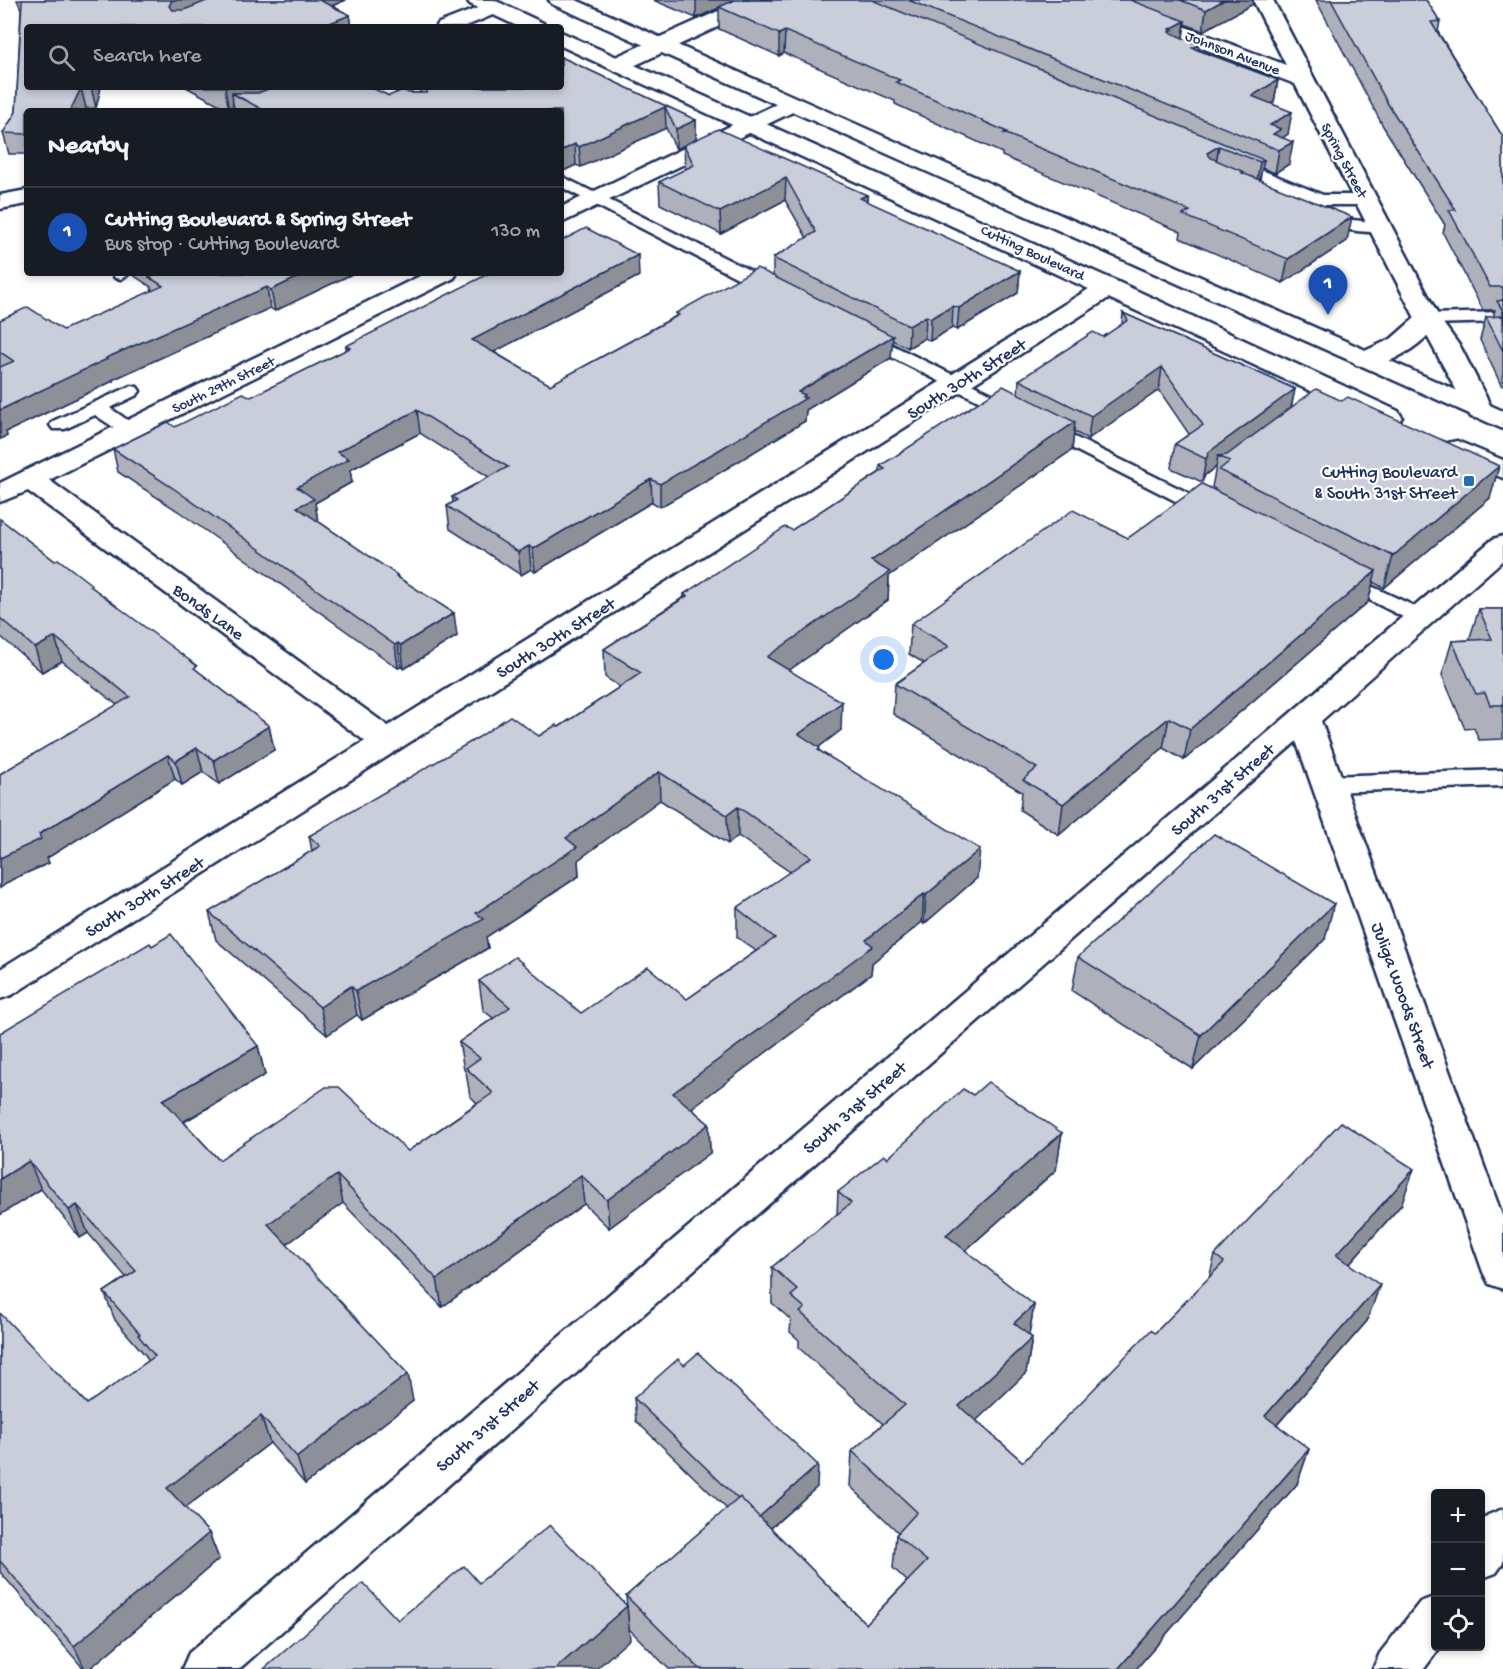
<!DOCTYPE html>
<meta charset="utf-8">
<style>
:root{--surface:#171b24;--page:#242831;--text:#f1f3f6;--muted:#9ea1a6;--line:#363941;--accent:#b45309}
body{margin:0;font-family:"Gochi Hand",sans-serif;background:var(--page);color:var(--text)}
.controls{position:absolute;right:18px;bottom:18px;display:grid;overflow:hidden;border-radius:6px;box-shadow:0 3px 9px #0003}
.controls button{width:54px;height:54px;display:grid;place-items:center;padding:0;border:0;border-bottom:2px solid var(--line);background:var(--surface);color:var(--text);font:30px sans-serif}
.you{position:absolute;left:884px;top:660px;width:21px;height:21px;margin:-15px;border:4px solid #fff;border-radius:50%;background:#1a73e8;box-shadow:0 0 0 9px #1a73e833}
.badge{display:grid;place-items:center;width:39px;height:39px;border-radius:50%;background:var(--accent);color:#fff;font-size:20px;font-weight:700}
.pin{position:absolute;translate:-50% -50px;filter:drop-shadow(0 2px 3px #0008)}
.pin::after{content:'';position:absolute;top:32px;width:21px;height:18px;background:inherit;clip-path:polygon(0 0,100% 0,50% 100%)}
.list{margin:0;padding:0;list-style:none}
h2{display:flex;justify-content:space-between;align-items:center;height:78px;margin:0;padding:0 24px;font-size:26px}
h2 small{font-size:20px;font-weight:400;color:var(--muted)}
.list li{display:grid;grid-template-columns:39px 1fr auto;gap:18px;align-items:center;box-sizing:border-box;height:90px;padding:0 24px;border-top:2px solid var(--line)}
.list b{display:block;font-size:22px;white-space:nowrap}
.list p{margin:0;font-size:20px;white-space:nowrap;color:var(--muted)}
.list em{font-size:20px;font-style:normal;color:var(--muted)}
.icon{flex:none;width:33px;height:33px;fill:none;stroke:currentColor;stroke-width:2;stroke-linecap:round;stroke-linejoin:round}
.map{position:relative;flex:none;width:1503px;height:1669px;overflow:hidden}
.search{position:absolute;background:var(--surface);box-shadow:0 3px 9px #0003;left:24px;top:24px;width:540px;height:66px;display:flex;align-items:center;gap:15px;box-sizing:border-box;padding:0 21px;border-radius:6px;color:var(--muted);font-size:22px}
.panel{position:absolute;background:var(--surface);box-shadow:0 3px 9px #0003;left:24px;top:108px;width:540px;height:168px;border-radius:6px}
.map>svg:first-child{display:block}
.lines{fill:none;stroke-linecap:round;stroke-linejoin:round}
.lane-casing{stroke:#1b2f5e;stroke-width:5}
.street-casing{stroke:#1b2f5e;stroke-width:5}
.secondary-casing{stroke:#1b2f5e;stroke-width:5}
.primary-casing{stroke:#1b2f5e;stroke-width:5}
.lane{fill:#fff;fill-rule:evenodd}
.street{fill:#fff;fill-rule:evenodd}
.secondary{fill:#fff;fill-rule:evenodd}
.primary{fill:#fff;fill-rule:evenodd}
.wall{fill:#aeb1bb;stroke:#1b2f5e;stroke-width:1.5}
.shaded-wall{fill:#8d9099;stroke:#1b2f5e;stroke-width:1.5}
.building{fill:#caceda;stroke:#1b2f5e;stroke-width:1.5}
.poi-dot{fill:#1f6fb2;stroke:#fff;stroke-width:2}
.labels{text-anchor:middle;stroke-width:4.5;stroke-linejoin:round;paint-order:stroke}
.far-street-label{font-size:15px;fill:#1b2f5e;stroke:#fff}
.street-label{font-size:18px;fill:#1b2f5e;stroke:#fff}
.poi-label{font-size:18px;fill:#1b2f5e;stroke:#fff;text-anchor:end}
</style>
<div class="map">
<svg width="1503" height="1669" viewBox="0 0 1503 1669">
<rect width="100%" height="100%" fill="#fff"/>
<filter id="ink" filterUnits="userSpaceOnUse"><feTurbulence type="fractalNoise" baseFrequency=".0167" numOctaves="2"/><feDisplacementMap in="SourceGraphic" scale="12" xChannelSelector="R" yChannelSelector="G"/><feConvolveMatrix kernelMatrix="1 2 1 2 8 2 1 2 1" color-interpolation-filters="sRGB"/></filter>
<g filter="url(#ink)">
<g class="lines">
<g class="lane-casing">
<g id="lane">
<polygon points="368,87 386,87 429,111 411,111"/>
<polygon points="1232,158 1323,195 1366,195 1374,200 1366,205 1321,205 1227,166 1224,163"/>
<polygon points="561,176 777,284 779,288 771,293 765,292 561,187"/>
<path d="M 1320,212 L 1335,218 L 1380,223 L 1388,228 C 1380,238 1320,227 1312,217 Z"/>
<polygon points="112,273 129,273 129,274 121,279 115,278"/>
<polygon points="1503,312 1503,322 1428,324 1422,323 1419,319 1422,315 1428,314"/>
<polygon points="864,331 1018,407 1021,411 1018,415 1006,415 858,340 855,336 858,332"/>
<polygon points="131,386 137,387 140,391 137,395 110,408 136,426 139,430 136,434 124,434 95,415 65,429 53,429 50,425 53,421"/>
<polygon points="1046,423 1217,507 1220,511 1217,515 1203,515 1040,432 1037,428 1040,424"/>
<polygon points="1343,573 1427,612 1430,617 1427,622 1420,623 1413,622 1336,583 1333,579 1336,575"/>
<polygon points="1503,770 1503,786 1328,792 1320,789 1317,784 1320,779 1328,776"/>
</g>
</g>
<g class="street-casing">
<g id="street">
<polygon points="743,0 770,0 767,4 627,69 619,70 611,69 608,64 611,59"/>
<path d="M 1085,0 L 1114,0 L 1286,65 L 1253,0 L 1273,0 L 1440,319 L 1461,348 L 1493,411 L 1489,417 L 1480,419 L 1471,417 L 1427,336 C 1411,352 1379,371 1356,365 L 1352,360 L 1356,355 L 1391,339 L 1415,318 L 1295,84 L 1088,4 Z"/>
<polygon points="493,2 500,4 503,8 500,12 464,27 436,27 439,23"/>
<polygon points="791,97 799,99 802,104 799,109 561,223 561,207"/>
<polygon points="27,190 27,204 0,209 0,195"/>
<polygon points="426,273 457,273 454,278 49,480 388,726 1100,282 1109,280 1118,282 1121,287 1118,292 12,995 0,999 0,969 365,741 28,491 0,502 0,483"/>
<polygon points="1304,708 1315,711 1320,718 1315,725 239,1669 182,1669 189,1653 1293,711"/>
<polygon points="1503,1509 1503,1563 1496,1573 1480,1579 1480,1523 1488,1515"/>
<polygon points="1436,1596 1436,1646 1441,1646 1424,1669 1373,1669 1380,1653 1420,1602"/>
</g>
</g>
<g class="secondary-casing">
<polygon id="secondary" points="1503,536 1503,560 1321,721 1503,1218 1503,1289 1489,1284 1483,1272 1288,718 1293,711 1493,539"/>
</g>
<g class="primary-casing">
<g id="primary">
<polygon points="467,0 494,0 543,23 546,27 519,27 470,4"/>
<polygon points="549,0 576,0 1503,411 1503,429 552,4"/>
<polygon points="561,32 1118,282 1398,411 1402,417 1398,423 1389,425 1380,423 561,46"/>
<polygon points="1457,441 1503,460 1503,478 1447,455 1443,449 1447,443"/>
</g>
</g>
<use href="#lane" class="lane"/>
<use href="#street" class="street"/>
<use href="#secondary" class="secondary"/>
<use href="#primary" class="primary"/>
</g>
<g class="wall">
<polygon points="17,0 346,0 332,6 350,15 352,27 27,27 27,87 101,87 96,108 27,111 27,154 9,154 3,133 16,112 21,9"/>
<polygon points="653,0 1253,0 1253,4 1203,31 1185,24 1183,38 1198,50 1278,80 1274,102 1272,104 1288,134 1282,138 1289,164 1275,173 1262,168 1260,180 1347,241 1283,283 1180,238 1181,232 1002,156 1002,153 895,104 895,101 784,53 779,56 719,29 719,8 696,18"/>
<polygon points="1316,0 1426,0 1440,21 1438,32 1503,137 1503,386 1501,385 1480,340 1486,317 1493,317 1495,310 1483,310 1443,233 1445,225 1383,126"/>
<polygon points="561,57 696,120 696,139 867,195 867,202 1020,271 1018,293 957,330 952,328 930,341 925,338 908,348 892,340 891,358 806,410 805,421 719,473 660,507 652,502 535,572 531,569 521,575 450,529 447,506 453,502 452,497 489,477 420,433 350,470 352,482 315,503 318,521 397,575 398,577 457,636 404,669 401,667 398,668 178,511 118,472 113,449 175,427 251,397 346,350 346,346 639,276 494,352 550,385 676,316 676,313 773,276 773,258 807,238 785,200 721,234 660,204 659,182 686,169 685,166 684,146 676,149 666,128 581,167 576,165 561,172 561,111 235,111 233,104 229,110 186,87 370,87 389,96 409,93 420,93 419,87 561,87"/>
<polygon points="130,273 354,273 275,311 270,308 112,380 113,381 6,432 7,436 0,439 0,320 63,330 152,291 151,287"/>
<polygon points="1123,313 1295,389 1291,408 1342,401 1499,466 1490,498 1384,588 1373,582 1368,602 1184,760 1163,748 1059,835 1020,810 1022,792 893,714 895,684 924,663 909,654 911,624 1128,538 1215,491 1215,489 1212,487 1216,467 1205,475 1202,482 1171,468 1175,444 1189,434 1159,390 1088,439 1074,432 1072,450 889,576 888,600 789,670 841,730 819,747 820,751 977,878 924,924 922,922 872,963 871,974 691,1108 709,1124 710,1153 609,1228 584,1204 442,1307 343,1203 287,1244 413,1401 305,1484 270,1443 185,1508 209,1533 219,1559 89,1669 84,1669 0,1572 0,1314 87,1404 148,1361 146,1356 115,1320 104,1292 126,1277 88,1233 80,1238 41,1189 0,1215 0,1033 258,1046 265,1075 184,1122 219,1160 408,1151 477,1103 470,1096 466,1072 464,1070 459,1042 493,1018 483,1010 479,981 581,1013 687,999 756,951 737,937 737,908 790,872 738,836 728,844 660,800 578,860 579,876 486,937 488,948 362,1020 357,1015 327,1035 216,940 209,912 312,851 309,836 559,727 620,687 605,677 604,649 684,597 684,594 792,530 880,472 880,466 1018,394 1019,380 1103,337 1122,324"/>
<polygon points="0,519 55,561 93,588 198,671 269,726 274,750 219,784 203,772 182,785 175,779 47,858 49,863 13,879 0,888 0,774 117,705 62,661 42,672 0,636"/>
<polygon points="1479,609 1503,609 1503,739 1479,740 1474,728 1465,729 1442,675 1452,641 1469,640"/>
<polygon points="1325,939 1193,1069 1072,991 1078,957"/>
<polygon points="973,1095 1062,1133 1056,1170 965,1251 1034,1305 1029,1335 1032,1338 1026,1373 976,1420 1023,1462 1155,1333 1209,1278 1215,1255 1401,1205 1349,1264 1367,1321 1277,1425 1309,1449 1297,1484 1136,1669 669,1669 629,1629 626,1596 727,1509 636,1421 634,1398 684,1365 817,1487 771,1528 866,1624 907,1581 893,1568 896,1535 898,1532 850,1486 852,1451 883,1424 799,1348 799,1340 790,1332 791,1320 772,1303 772,1267 837,1214 838,1192 888,1158"/>
</g>
<g class="shaded-wall">
<polygon points="172,0 226,0 176,19 169,6"/>
<polygon points="309,0 346,0 311,14"/>
<polygon points="696,0 737,0 719,7 719,8 696,18"/>
<polygon points="1224,0 1253,0 1253,4 1203,31 1206,10"/>
<polygon points="350,15 352,27 320,27"/>
<polygon points="1185,21 1182,43 1170,49 1170,29"/>
<polygon points="785,31 784,53 779,56 779,34"/>
<polygon points="1199,45 1195,66 1192,48"/>
<polygon points="1278,80 1274,102 1248,118 1252,96"/>
<polygon points="91,87 101,87 96,108"/>
<polygon points="227,87 275,87 244,100 232,93 233,104 229,110 225,90"/>
<polygon points="81,88 86,108 85,111 70,111"/>
<polygon points="665,107 666,128 581,167 579,147"/>
<polygon points="1292,112 1288,134 1270,147 1270,125"/>
<polygon points="696,120 696,140 676,149 676,129"/>
<polygon points="1293,142 1289,164 1275,173 1279,150"/>
<polygon points="575,144 576,165 561,172 561,151"/>
<polygon points="1219,146 1215,169 1207,153"/>
<polygon points="1264,160 1259,182 1256,185 1260,162"/>
<polygon points="786,178 785,200 721,234 720,212"/>
<polygon points="867,195 867,216 860,198"/>
<polygon points="1352,217 1347,241 1283,283 1288,259"/>
<polygon points="638,255 639,276 475,362 472,340"/>
<polygon points="1020,271 1018,293 957,330 959,308"/>
<polygon points="307,273 354,273 275,311 271,290"/>
<polygon points="267,287 270,308 112,380 113,381 6,432 7,436 0,439 0,410 106,358"/>
<polygon points="953,306 952,328 930,341 931,318"/>
<polygon points="926,316 925,338 908,348 909,326"/>
<polygon points="893,336 891,358 806,410 805,421 719,473 660,507 660,484 798,392"/>
<polygon points="1162,367 1159,390 1088,439 1091,416"/>
<polygon points="1295,389 1290,412 1226,459 1218,456 1216,467 1205,475 1202,482 1206,459 1209,452"/>
<polygon points="417,410 420,433 350,470 352,482 315,503 318,522 297,507 297,487 337,452"/>
<polygon points="1075,422 1072,450 889,576 888,600 767,686 767,657 871,561"/>
<polygon points="1499,466 1490,498 1384,588 1393,556"/>
<polygon points="651,479 652,502 535,572 533,549"/>
<polygon points="529,546 531,569 521,575 518,552"/>
<polygon points="1376,571 1368,602 1184,760 1190,729"/>
<polygon points="454,613 457,636 404,669 401,645"/>
<polygon points="55,637 62,661 42,672 35,648"/>
<polygon points="398,643 401,667 398,668 395,645"/>
<polygon points="842,702 841,730 798,763 799,734"/>
<polygon points="1169,718 1163,748 1059,835 1063,804"/>
<polygon points="269,726 274,750 219,784 214,760"/>
<polygon points="197,748 203,772 182,785 176,761"/>
<polygon points="168,755 175,779 47,858 49,863 13,879 0,888 0,858"/>
<polygon points="659,772 660,800 578,860 579,876 486,937 488,948 362,1020 356,991 476,913 566,838"/>
<polygon points="738,807 738,836 728,844 727,815"/>
<polygon points="980,849 977,878 924,924 926,895"/>
<polygon points="924,894 922,922 872,963 871,974 674,1121 673,1093"/>
<polygon points="1334,904 1325,939 1193,1069 1201,1035"/>
<polygon points="351,986 357,1015 327,1035 320,1007"/>
<polygon points="258,1046 265,1075 172,1128 163,1100"/>
<polygon points="709,1124 710,1153 609,1228 607,1200"/>
<polygon points="1062,1133 1056,1170 942,1271 946,1235"/>
<polygon points="29,1161 41,1189 0,1215 0,1179"/>
<polygon points="1414,1169 1401,1205 1324,1292 1336,1255"/>
<polygon points="337,1175 343,1203 276,1252 268,1224"/>
<polygon points="581,1175 584,1204 442,1307 437,1279"/>
<polygon points="77,1205 88,1233 80,1238 69,1210"/>
<polygon points="1380,1285 1367,1321 1254,1451 1265,1416"/>
<polygon points="1034,1305 1028,1341 1014,1323"/>
<polygon points="1032,1338 1026,1373 955,1441 959,1406"/>
<polygon points="408,1374 413,1401 305,1484 297,1457"/>
<polygon points="261,1416 270,1443 177,1514 167,1488"/>
<polygon points="1309,1449 1297,1484 1136,1669 1118,1669"/>
<polygon points="818,1465 817,1487 758,1539 758,1518"/>
<polygon points="209,1533 219,1559 89,1669 85,1669 74,1646"/>
<polygon points="627,1606 630,1639 596,1669 555,1669"/>
</g>
<g class="building">
<polygon points="22,0 172,0 169,6 173,10 184,10 209,0 319,0 350,15 320,27 27,27 27,87 91,87 81,88 70,111 27,111 27,134 3,133 16,112"/>
<polygon points="735,0 872,0 1264,160 1260,162 1219,146 1207,153 1211,158 1244,172 1242,173 1352,217 1288,259 1183,215 1190,211 1004,133 1007,132 896,82 900,80 785,31 779,34 719,7"/>
<polygon points="908,0 1130,0 1185,21 1170,29 1173,30 1169,32 1199,45 1192,48 1278,80 1252,96 1292,112 1270,125 1281,129 1273,134 1293,142 1279,150"/>
<polygon points="1180,0 1224,0 1206,10"/>
<polygon points="1331,0 1426,0 1440,21 1431,22 1503,137 1503,287 1490,287 1449,210 1456,210 1388,104"/>
<polygon points="561,57 696,120 676,129 665,107 579,147 575,144 561,151 561,111 265,111 232,93 258,93 273,87 370,87 389,96 403,90 409,93 427,93 428,89 424,87 561,87"/>
<polygon points="718,129 867,195 860,198 1020,271 959,308 953,306 931,318 926,316 909,326 773,258 816,232 786,178 720,212 659,182 694,165 684,145"/>
<polygon points="586,228 638,255 472,340 550,385 679,315 676,313 757,268 893,336 798,392 805,395 802,397 806,398 719,450 660,484 651,479 533,549 529,546 518,552 447,506 457,500 452,497 508,467 417,410 337,452 349,459 297,487 314,499 297,507 397,575 396,576 454,613 401,645 398,643 395,645 173,488 113,449 168,422 175,427 243,393 251,397 350,348 346,346 490,273 561,273 561,241"/>
<polygon points="157,273 307,273 271,290 267,287 106,358 107,359 0,410 0,367 14,361 0,352 0,320 28,307 63,330 163,286 149,277"/>
<polygon points="1503,300 1503,311 1497,301"/>
<polygon points="1123,313 1295,389 1209,452 1206,459 1175,444 1203,425 1162,367 1091,416 1019,380 1093,332 1103,337 1128,320"/>
<polygon points="1503,316 1503,351 1486,317"/>
<polygon points="1003,386 1075,422 871,561 890,572 767,657 842,702 799,734 820,748 818,750 980,849 926,895 924,894 866,940 873,946 673,1093 709,1124 607,1200 581,1175 437,1279 337,1175 268,1224 408,1374 297,1457 261,1416 167,1488 209,1533 74,1646 0,1561 0,1314 1,1314 87,1404 155,1356 138,1335 140,1334 104,1292 136,1271 77,1205 69,1210 29,1161 0,1179 0,1033 150,943 152,946 171,934 258,1046 163,1100 219,1160 326,1087 339,1087 408,1151 493,1093 466,1068 480,1058 459,1042 510,1007 479,981 515,957 581,1013 648,967 687,999 775,938 737,908 811,857 738,807 727,815 659,772 566,838 577,847 476,913 484,919 356,991 351,986 320,1007 209,912 320,846 309,836 479,737 510,716 539,736 556,725 559,727 641,673 604,649 687,596 684,594 785,527 792,530 885,469 880,466"/>
<polygon points="1316,389 1342,401 1348,397 1499,466 1393,556 1219,470 1230,461 1218,456 1227,455"/>
<polygon points="1202,484 1376,571 1190,729 1169,718 1063,804 1023,780 1037,768 895,684 949,646 911,624 1073,510 1128,538"/>
<polygon points="0,519 55,561 58,559 92,585 90,586 197,666 194,668 269,726 214,760 197,748 176,761 168,755 39,834 41,839 0,858 0,774 130,697 55,637 35,648 0,618"/>
<polygon points="1479,609 1503,609 1503,705 1490,705 1485,693 1476,694 1452,641 1492,639"/>
<polygon points="1214,834 1334,904 1201,1035 1078,957"/>
<polygon points="988,1082 1062,1133 946,1235 1034,1305 1014,1323 1032,1338 959,1406 1023,1462 1151,1330 1155,1333 1224,1262 1215,1255 1341,1122 1414,1169 1336,1255 1380,1285 1265,1416 1309,1449 1118,1669 700,1669 626,1596 740,1497 866,1624 927,1561 896,1535 917,1512 852,1451 905,1405 800,1312 805,1308 791,1296 798,1290 772,1267 851,1203 838,1192 884,1155 888,1158 963,1089 973,1095"/>
<polygon points="698,1353 818,1465 759,1517 740,1497 738,1499 634,1398 678,1359 684,1365"/>
<polygon points="550,1525 627,1606 555,1669 264,1669 363,1583 398,1620 464,1566 479,1583"/>
</g>
</g>
<rect class="poi-dot" x="1463" y="475" width="12" height="12" rx="3"/>
<g class="labels">
<g class="far-street-label">
<text transform="translate(1233 52) rotate(21)" y="5">Johnson Avenue</text>
<text transform="translate(1345 160) rotate(62)" y="5">Spring Street</text>
<text transform="translate(1033 252) rotate(25)" y="5">Cutting Boulevard</text>
<text transform="translate(223 384) rotate(-26)" y="5">South 29th Street</text>
</g>
<g class="street-label">
<text transform="translate(966 378) rotate(-32)" y="6">South 30th Street</text>
<text transform="translate(209 611) rotate(36)" y="6">Bonds Lane</text>
<text transform="translate(555 637) rotate(-32)" y="6">South 30th Street</text>
<text transform="translate(1222 789) rotate(-41)" y="6">South 31st Street</text>
<text transform="translate(144 896) rotate(-32)" y="6">South 30th Street</text>
<text transform="translate(1404 995) rotate(70)" y="6">Juliga Woods Street</text>
<text transform="translate(854 1107) rotate(-41)" y="6">South 31st Street</text>
<text transform="translate(487 1425) rotate(-41)" y="6">South 31st Street</text>
</g>
<g class="poi-label">
<text x="1457" y="477">Cutting Boulevard<tspan x="1457" dy="21">&amp; South 31st Street</tspan></text>
</g>
</g>
</svg>
<div class="controls">
<button>+</button>
<button>−</button>
<button><svg class="icon" aria-label="locate" viewBox="0 0 24 24"><circle cx="12" cy="12" r="6"/><path d="M12 2v4M12 18v4M2 12h4M18 12h4"/></svg></button>
</div>
<div class="you"></div>
<div class="pin badge" style="left:1328px;top:315px;background:#1a4fb4">1</div>
<div class="search"><svg class="icon" aria-label="search" viewBox="0 0 24 24"><circle cx="10" cy="10" r="6"/><path d="M15 15l6 6"/></svg>Search here</div>
<section class="panel">
<h2>Nearby<small></small></h2>
<ul class="list">
<li><span class="badge" style="background:#1a4fb4">1</span><div><b>Cutting Boulevard &amp; Spring Street</b><p>Bus stop · Cutting Boulevard</p></div><em>130 m</em></li>
</ul>
</section>
</div>
